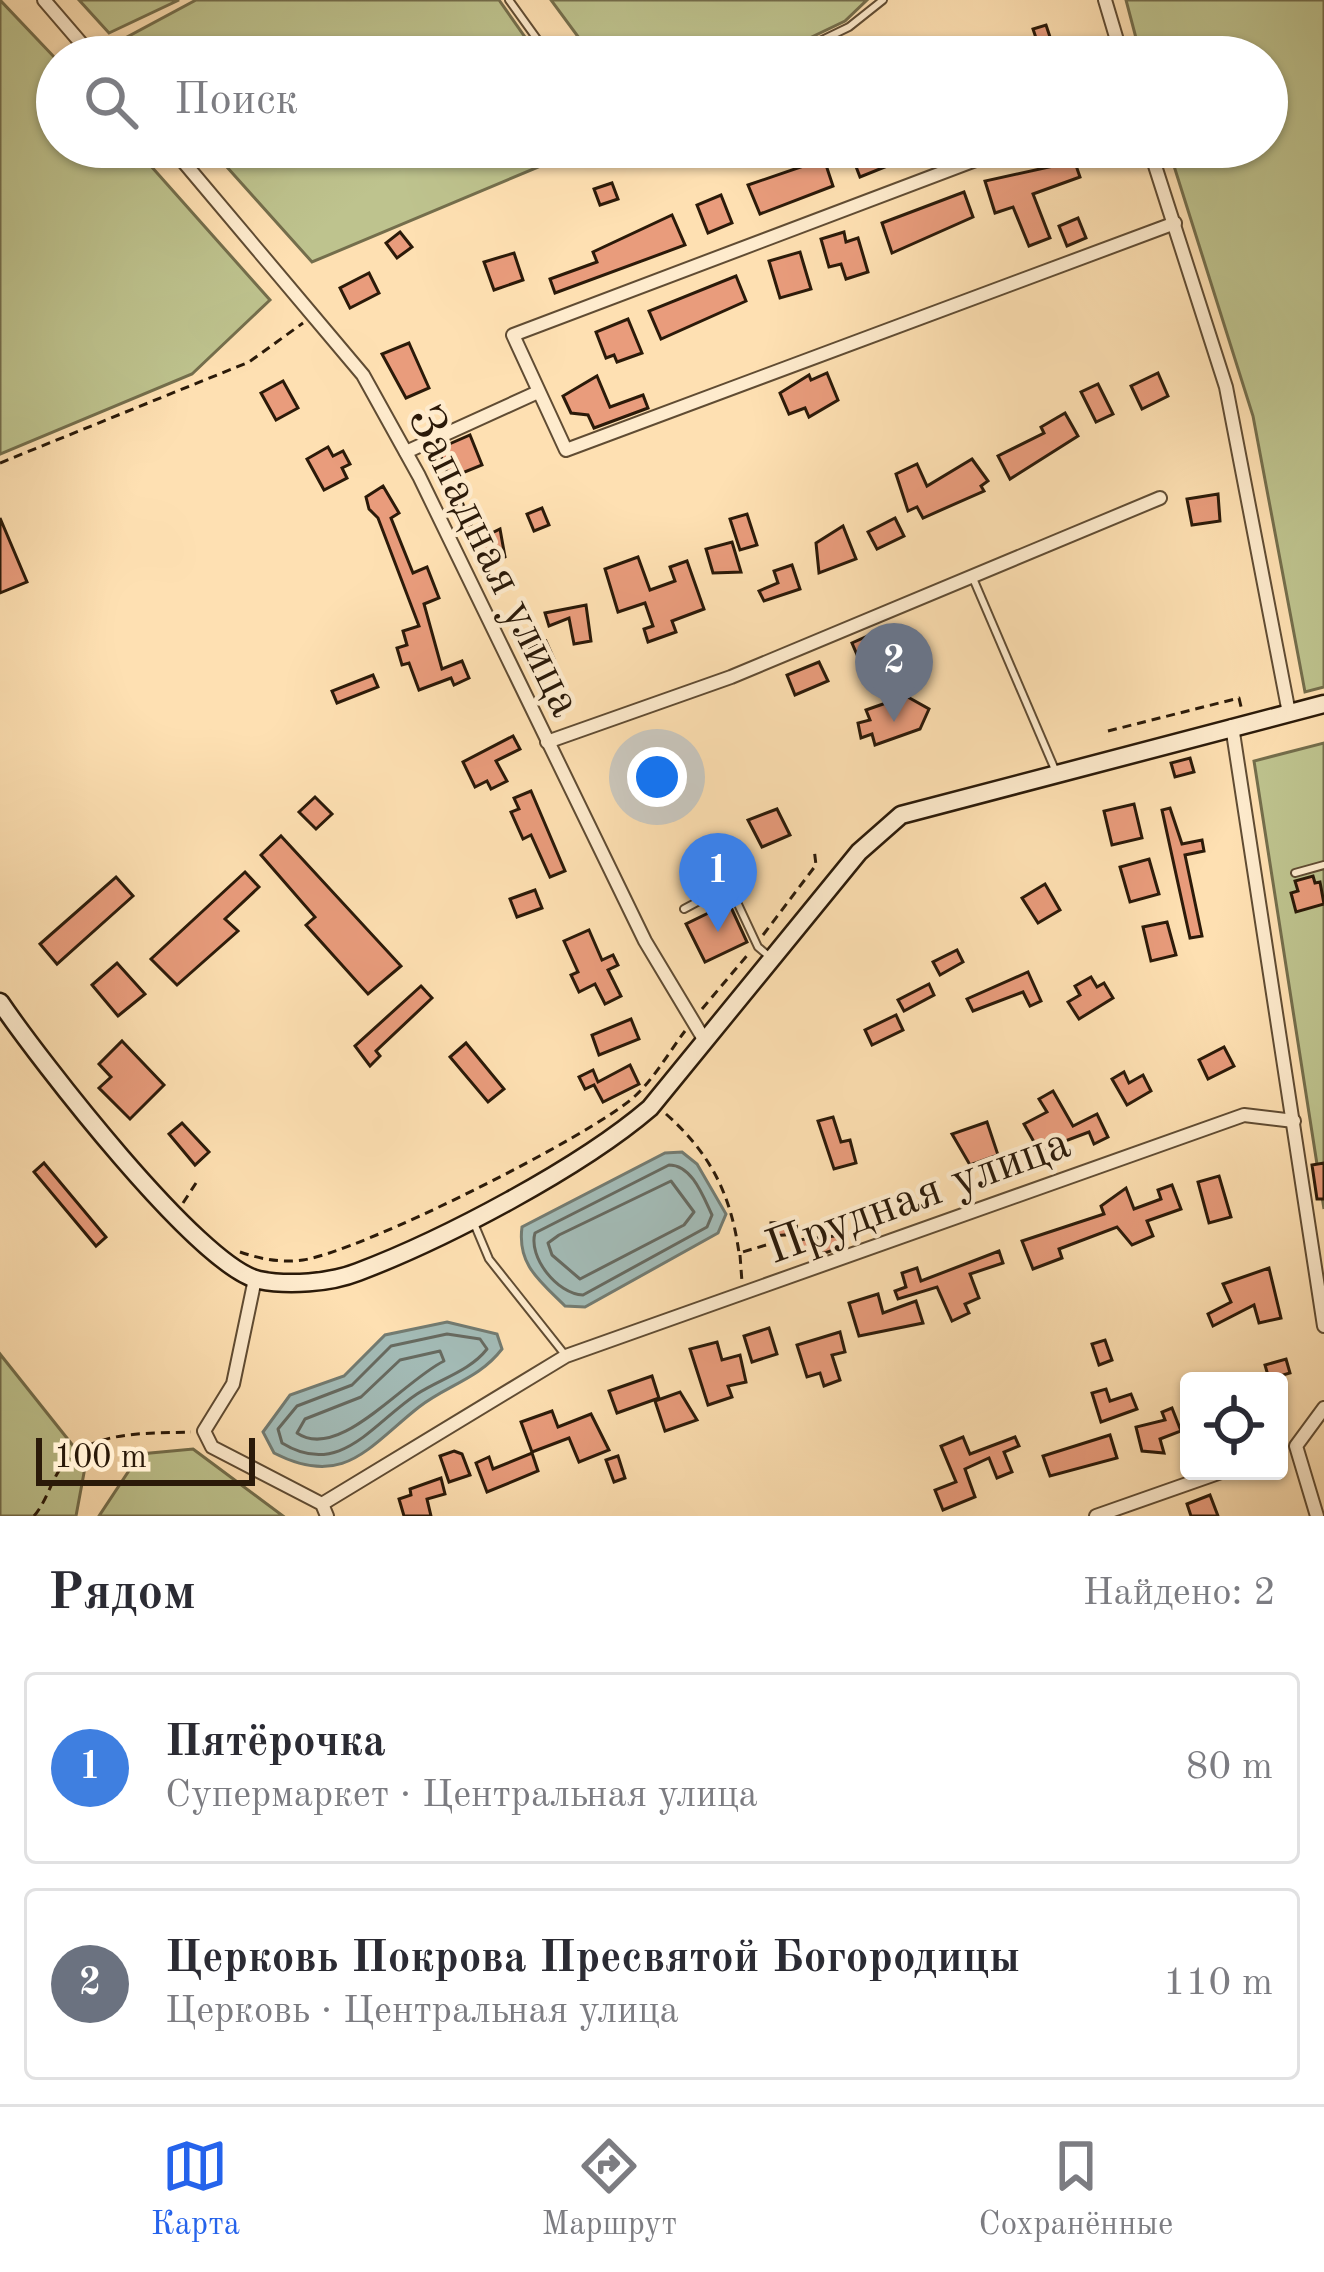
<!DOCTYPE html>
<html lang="ru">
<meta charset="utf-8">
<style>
:root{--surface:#fff;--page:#f2f2f3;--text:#2b2b33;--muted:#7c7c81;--line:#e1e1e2;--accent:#2563eb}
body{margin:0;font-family:"Old Standard TT",serif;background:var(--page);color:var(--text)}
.controls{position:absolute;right:36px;bottom:36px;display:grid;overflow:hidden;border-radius:12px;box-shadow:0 3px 9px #0004}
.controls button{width:108px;height:108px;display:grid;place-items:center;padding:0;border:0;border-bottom:3px solid var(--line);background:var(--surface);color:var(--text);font:60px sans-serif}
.scale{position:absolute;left:36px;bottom:30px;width:219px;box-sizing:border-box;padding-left:12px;border:6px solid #2b1a09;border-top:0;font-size:33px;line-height:42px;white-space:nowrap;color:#2b1a09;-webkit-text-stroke:9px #feebcd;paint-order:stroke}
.you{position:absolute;left:657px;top:777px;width:42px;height:42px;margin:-30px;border:9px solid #fff;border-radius:50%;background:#1a73e8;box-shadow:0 0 0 18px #1a73e833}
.badge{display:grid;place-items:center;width:78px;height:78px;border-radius:50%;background:var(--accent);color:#fff;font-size:39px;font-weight:700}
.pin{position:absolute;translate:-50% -99px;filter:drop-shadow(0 3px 6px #0008)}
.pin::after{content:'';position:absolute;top:63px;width:42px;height:36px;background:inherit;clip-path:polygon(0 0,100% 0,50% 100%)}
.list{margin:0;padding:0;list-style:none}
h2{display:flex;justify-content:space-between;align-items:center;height:156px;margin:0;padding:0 48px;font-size:51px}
h2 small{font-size:39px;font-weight:400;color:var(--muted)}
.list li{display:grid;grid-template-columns:78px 1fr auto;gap:36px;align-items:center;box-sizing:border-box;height:192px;margin:0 24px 24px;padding:0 24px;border:3px solid var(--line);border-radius:12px}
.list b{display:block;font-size:45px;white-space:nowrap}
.list p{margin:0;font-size:39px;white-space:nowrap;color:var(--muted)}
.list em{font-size:39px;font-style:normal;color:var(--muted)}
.icon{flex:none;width:66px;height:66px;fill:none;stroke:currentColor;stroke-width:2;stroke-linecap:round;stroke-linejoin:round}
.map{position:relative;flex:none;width:1324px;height:1516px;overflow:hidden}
.search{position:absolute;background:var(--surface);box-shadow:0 3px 9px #0004;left:36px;right:36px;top:36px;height:132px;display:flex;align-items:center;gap:30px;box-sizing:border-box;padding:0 42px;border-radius:66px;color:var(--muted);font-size:45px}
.sheet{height:588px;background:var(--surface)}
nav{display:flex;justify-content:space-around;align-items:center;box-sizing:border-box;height:168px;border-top:3px solid var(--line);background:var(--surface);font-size:33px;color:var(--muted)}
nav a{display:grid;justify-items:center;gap:6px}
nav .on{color:var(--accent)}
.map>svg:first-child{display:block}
.green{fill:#bec38e;stroke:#746e4c;stroke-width:3}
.water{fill:#a3bbb6;stroke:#737b71;stroke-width:3}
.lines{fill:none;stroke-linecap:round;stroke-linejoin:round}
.shore{stroke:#676a60;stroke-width:3}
.building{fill:#e99c7c;stroke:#2b1a09;stroke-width:3}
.lane-casing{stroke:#604c33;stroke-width:10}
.street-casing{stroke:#604c33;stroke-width:16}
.secondary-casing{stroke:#2b1a09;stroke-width:21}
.path{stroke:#2b1a09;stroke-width:3;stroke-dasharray:9 6;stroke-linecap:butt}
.lane{stroke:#feebcd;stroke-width:6}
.street{stroke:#feebcd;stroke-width:12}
.secondary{stroke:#feebcd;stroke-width:16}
.labels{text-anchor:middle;stroke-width:9;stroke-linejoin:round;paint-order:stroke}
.street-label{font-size:48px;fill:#2b1a09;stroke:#feebcd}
</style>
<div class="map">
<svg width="1324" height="1516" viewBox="0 0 1324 1516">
<rect width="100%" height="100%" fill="#fee0b2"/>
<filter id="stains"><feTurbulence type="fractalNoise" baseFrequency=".00167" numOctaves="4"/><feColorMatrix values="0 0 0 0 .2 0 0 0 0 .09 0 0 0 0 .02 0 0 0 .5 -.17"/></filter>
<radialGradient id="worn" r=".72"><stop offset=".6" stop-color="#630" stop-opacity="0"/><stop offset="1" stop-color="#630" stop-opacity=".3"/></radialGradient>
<g class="green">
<polygon points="0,0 57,60 57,147 134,147 270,300 192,374 0,454"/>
<polygon points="79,0 179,0 109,33"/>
<polygon points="196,0 499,0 539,57 128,57 116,43"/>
<polygon points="551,0 867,0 845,21 770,57 593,57"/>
<polygon points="1126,0 1324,0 1324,687 1305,692 1253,416 1168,147 1267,147 1267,57 1141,57"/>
<polygon points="209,147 586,147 312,262"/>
<polygon points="1324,743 1324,1209 1254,761"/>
<polygon points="0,1354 86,1462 76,1516 0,1516"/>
<polygon points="193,1449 283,1516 99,1516 140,1454"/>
</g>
<g class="water">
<path d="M 682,1152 L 697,1164 L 726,1214 L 718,1233 L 585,1307 L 565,1306 C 540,1281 517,1265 522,1227 L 665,1153 Z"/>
<path d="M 447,1322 L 497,1334 L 502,1349 C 479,1379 447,1385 419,1407 C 368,1447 344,1489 274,1453 L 263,1432 L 290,1395 L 344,1376 L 385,1335 Z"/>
</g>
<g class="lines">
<g class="shore">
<path d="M 669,1165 C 692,1165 703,1196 712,1215 L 707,1227 L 583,1295 C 557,1294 528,1257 535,1233 Z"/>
<polygon points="671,1181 694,1212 684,1225 580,1279 552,1255 548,1243 559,1235"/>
<path d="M 447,1334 L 480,1339 L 487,1349 C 470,1371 440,1379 417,1394 C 373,1423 340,1479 282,1443 L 278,1429 L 297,1406 L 352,1385 L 391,1346 Z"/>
<path d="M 440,1351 L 444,1361 C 403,1381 339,1462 297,1433 L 305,1419 L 361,1397 L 400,1360 Z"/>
</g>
</g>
<g class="building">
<polygon points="1046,25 1053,46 1040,50 1033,29"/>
<polygon points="875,147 906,148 886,156 890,165 860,177 852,156"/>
<polygon points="1071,151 1080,177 1033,194 1050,238 1029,246 1013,207 995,213 985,181 1054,166 1051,158"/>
<polygon points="824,159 833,186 760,214 748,185"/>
<polygon points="612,183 618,199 600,205 594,189"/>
<polygon points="964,192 973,217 892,253 882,223"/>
<polygon points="721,195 732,223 708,233 697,205"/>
<polygon points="672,215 685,245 555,293 550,279 597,262 593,252"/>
<polygon points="1078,218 1086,238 1067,246 1059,226"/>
<polygon points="400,232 412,247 397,258 386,243"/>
<polygon points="844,232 846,242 858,238 868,272 846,279 841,264 829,267 821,239"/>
<polygon points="800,252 811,289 780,298 769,261"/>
<polygon points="514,253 523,280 494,290 484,262"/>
<polygon points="369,273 379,293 350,308 340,288"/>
<polygon points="736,276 746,301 661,339 649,311"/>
<polygon points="628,319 642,353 617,362 614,355 606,358 596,332"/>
<polygon points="409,343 429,388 406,398 382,354"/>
<polygon points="827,373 838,400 809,417 805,408 789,414 780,393 809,375 811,380"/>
<polygon points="1158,373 1168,396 1142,409 1131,386"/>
<polygon points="597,376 610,407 643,395 648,408 594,428 588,415 571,413 563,396"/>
<polygon points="283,381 298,408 276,420 261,393"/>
<polygon points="1098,384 1113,414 1096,422 1081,392"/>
<polygon points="1065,413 1078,436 1010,479 998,456 1044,433 1041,427"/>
<polygon points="470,435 482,465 450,478 438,449"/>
<polygon points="328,447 333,456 343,451 350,464 342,468 347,478 324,490 307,459"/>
<polygon points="972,459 988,481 981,486 984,491 923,518 917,507 908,511 896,474 917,464 927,486"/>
<polygon points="383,486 399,513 391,518 413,573 427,567 439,598 424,604 442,669 462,661 469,678 454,685 451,678 419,690 409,663 402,665 397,648 407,645 403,631 419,626 378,518 369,509 366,497"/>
<polygon points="1218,494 1220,521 1192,525 1187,499"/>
<polygon points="460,497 471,524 460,528 449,502"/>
<polygon points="542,508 549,525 534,531 527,514"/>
<polygon points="747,514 757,545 740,550 730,519"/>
<polygon points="0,518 27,582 0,593"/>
<polygon points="895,518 904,536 877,549 868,532"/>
<polygon points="843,526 856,559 819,573 816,543"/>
<polygon points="500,529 505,557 488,565 476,541"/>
<polygon points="732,542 741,572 713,573 706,549"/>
<polygon points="638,557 650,590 675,581 670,567 687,561 704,609 672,621 676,632 648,642 644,629 653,626 645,603 618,612 605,569"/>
<polygon points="792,565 800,589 764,601 759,591 778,583 774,571"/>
<polygon points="586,605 591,641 574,644 569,618 549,626 545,613"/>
<polygon points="879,631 885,645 858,657 852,643"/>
<polygon points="546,641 554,659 537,666 530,649"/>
<polygon points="819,662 828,681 795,695 787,675"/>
<polygon points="373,675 378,687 337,703 332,691"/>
<polygon points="906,696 929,709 920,729 875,745 872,734 861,738 858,723 870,720 866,710"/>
<polygon points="513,736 520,749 496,761 507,781 491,789 487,781 475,787 463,762"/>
<polygon points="1190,758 1194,772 1175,777 1171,763"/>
<polygon points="531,791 565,871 550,877 531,835 523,839 511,812 519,809 514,798"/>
<polygon points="315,797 332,814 316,829 299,812"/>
<polygon points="1134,804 1142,838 1112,845 1104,811"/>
<polygon points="1170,808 1182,844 1202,840 1204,851 1185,855 1202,936 1190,938 1162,810"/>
<polygon points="777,809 790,835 762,847 748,820"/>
<polygon points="281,836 401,966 368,994 306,925 315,917 261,855"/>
<polygon points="1149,859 1159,894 1130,902 1120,867"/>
<polygon points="245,872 259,887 225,919 238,931 177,985 151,959"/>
<polygon points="1313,876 1315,883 1320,882 1324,904 1296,912 1291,893 1298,891 1295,881"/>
<polygon points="116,877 133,896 57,964 40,944"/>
<polygon points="1045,884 1060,910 1038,923 1022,898"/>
<polygon points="535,890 542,908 517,917 510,899"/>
<polygon points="729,903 747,942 705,962 686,924"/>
<polygon points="1167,922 1176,955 1151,961 1143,927"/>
<polygon points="589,930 602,960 613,955 618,965 608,970 621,996 605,1004 595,984 579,992 571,975 578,972 564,941"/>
<polygon points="957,950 963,962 940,975 933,962"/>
<polygon points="117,963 145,994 118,1016 92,985"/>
<polygon points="1028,972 1041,1001 1030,1006 1023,992 973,1011 967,999"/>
<polygon points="1091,977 1097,987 1104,983 1113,998 1079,1019 1068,1002 1080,995 1075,986"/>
<polygon points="929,984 934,995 904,1011 898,1000"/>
<polygon points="421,986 432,998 376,1051 380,1056 370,1066 355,1046"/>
<polygon points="896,1015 903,1030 872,1045 865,1030"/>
<polygon points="631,1019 639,1039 599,1055 592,1035"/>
<polygon points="122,1041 164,1085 130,1119 99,1088 111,1077 99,1064"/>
<polygon points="466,1043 504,1089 488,1102 450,1057"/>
<polygon points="1224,1047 1234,1066 1208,1079 1199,1060"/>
<polygon points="630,1065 639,1084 603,1102 594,1085 585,1089 579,1077 593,1070 598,1082"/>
<polygon points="1124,1072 1129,1083 1143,1075 1151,1091 1127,1105 1112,1079"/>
<polygon points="1053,1091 1073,1126 1097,1114 1108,1137 1094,1144 1089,1132 1039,1151 1024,1124 1047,1112 1039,1099"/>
<polygon points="833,1117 841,1142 850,1140 856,1163 834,1169 818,1121"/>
<polygon points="987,1122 998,1155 970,1165 952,1134"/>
<polygon points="182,1123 209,1152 195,1165 169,1134"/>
<polygon points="44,1163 106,1237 96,1246 34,1172"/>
<polygon points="1324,1163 1324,1199 1317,1199 1312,1165"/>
<polygon points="1219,1176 1231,1217 1209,1223 1198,1182"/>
<polygon points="1172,1185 1181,1209 1147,1221 1153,1236 1132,1245 1117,1227 1059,1249 1062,1258 1033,1269 1022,1241 1104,1214 1101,1206 1126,1188 1134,1209 1161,1199 1158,1190"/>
<polygon points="796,1221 797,1234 772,1236 771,1223"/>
<polygon points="845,1235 845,1246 825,1253 798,1251 797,1240"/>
<polygon points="999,1251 1003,1263 970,1274 979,1298 965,1304 969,1313 952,1321 937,1287 898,1299 895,1291 906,1287 902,1273 917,1268 921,1281"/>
<polygon points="1269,1268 1281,1318 1259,1323 1254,1305 1213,1326 1208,1314 1231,1302 1223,1284"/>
<polygon points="878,1294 883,1313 916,1301 923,1323 859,1336 849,1303"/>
<polygon points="769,1328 777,1354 752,1362 744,1336"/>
<polygon points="840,1332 845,1352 832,1355 840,1380 824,1386 820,1373 807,1377 797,1345"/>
<polygon points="1105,1340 1112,1360 1099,1365 1092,1344"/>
<polygon points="717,1342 722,1360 740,1355 746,1382 728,1386 732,1397 708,1405 690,1349"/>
<polygon points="1286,1359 1290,1373 1269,1379 1265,1365"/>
<polygon points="652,1376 659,1398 617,1413 609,1391"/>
<polygon points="1106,1389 1110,1401 1131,1394 1137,1409 1101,1422 1092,1393"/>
<polygon points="680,1392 697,1420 665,1431 655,1401"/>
<polygon points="1172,1408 1181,1431 1160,1439 1164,1453 1142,1451 1136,1427 1165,1420 1162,1412"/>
<polygon points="552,1411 558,1427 591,1414 609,1450 579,1462 569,1438 532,1452 521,1422"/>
<polygon points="1110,1435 1117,1458 1050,1476 1043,1456"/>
<polygon points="963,1437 970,1454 1015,1437 1019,1446 1004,1452 1012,1472 997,1478 989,1458 965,1469 975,1497 943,1510 935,1490 956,1482 941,1446"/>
<polygon points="454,1451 462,1454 470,1475 449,1482 440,1456"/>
<polygon points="532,1453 538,1471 487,1492 476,1463 489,1457 493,1469"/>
<polygon points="618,1456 625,1478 614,1482 606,1460"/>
<polygon points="441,1478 445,1494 427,1499 431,1516 404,1516 399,1499 411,1495 410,1489"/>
<polygon points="1210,1495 1218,1516 1191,1516 1187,1504"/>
</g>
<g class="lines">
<g class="lane-casing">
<g id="lane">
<polyline points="509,0 550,57"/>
<polyline points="787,57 849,27 883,0"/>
<polyline points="972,576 1056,772"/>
<polyline points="1295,873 1324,865"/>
<polyline points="684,909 729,885 758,947 770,957"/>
<polyline points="473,1221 489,1259 566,1356"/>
</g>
</g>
<g class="street-casing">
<g id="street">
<polyline points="44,0 93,57"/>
<polyline points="1105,0 1122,57"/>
<polyline points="171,147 363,375 419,476 645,941 705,1041"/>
<polyline points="1010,147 513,335 566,450 1175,223"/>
<polyline points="1149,147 1226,387 1289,713"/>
<polyline points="406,452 538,392"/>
<polyline points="1232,726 1324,1326"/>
<polyline points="547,742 731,677 1160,498"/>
<polyline points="255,1279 233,1384 204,1431 212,1447 322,1504 327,1516"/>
<polyline points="322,1504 566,1356 1244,1115 1294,1121"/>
<polyline points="1096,1516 1224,1471"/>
<polyline points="1317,1516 1296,1446 1324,1408"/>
</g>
</g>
<g class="secondary-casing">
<path id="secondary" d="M 0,1002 C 38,1058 199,1267 259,1280 C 288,1286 330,1283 358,1272 C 445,1239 580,1168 650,1108 L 859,852 L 901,815 L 1324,704"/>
</g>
<g class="path">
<polyline points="0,463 249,362 303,323"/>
<polyline points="1108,731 1239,698 1242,711"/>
<polyline points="763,935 816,865 814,848"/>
<polyline points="702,1009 750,952"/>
<path d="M 666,1114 C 711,1154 731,1195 739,1253 L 773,1243 L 791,1263"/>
<polyline points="183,1203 196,1183"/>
<path d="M 240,1252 C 260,1259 281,1263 303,1260 C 362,1251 589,1137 634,1097 C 654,1079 669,1052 685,1031"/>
<polyline points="740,1255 742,1282"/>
<path d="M 34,1516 C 47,1501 51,1480 63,1465 C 94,1429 148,1434 191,1432"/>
</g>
<use href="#lane" class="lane"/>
<use href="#street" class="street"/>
<use href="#secondary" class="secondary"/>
</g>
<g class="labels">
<g class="street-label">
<text transform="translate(497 560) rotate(64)" y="17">Западная улица</text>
<text transform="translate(917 1193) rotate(-20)" y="17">Прудная улица</text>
</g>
</g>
<rect width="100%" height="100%" filter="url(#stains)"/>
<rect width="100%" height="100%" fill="url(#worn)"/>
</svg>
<div class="controls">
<button><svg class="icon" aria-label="locate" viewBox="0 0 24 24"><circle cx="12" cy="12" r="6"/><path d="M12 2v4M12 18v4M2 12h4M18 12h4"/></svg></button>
</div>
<div class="scale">100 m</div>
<div class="you"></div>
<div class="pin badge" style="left:718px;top:932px;background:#3f7fe0">1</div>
<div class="pin badge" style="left:894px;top:722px;background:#6b7280">2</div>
<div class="search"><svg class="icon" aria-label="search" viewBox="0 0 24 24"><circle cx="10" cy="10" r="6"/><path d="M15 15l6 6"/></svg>Поиск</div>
</div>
<section class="sheet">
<h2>Рядом<small>Найдено: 2</small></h2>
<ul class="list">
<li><span class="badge" style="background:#3f7fe0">1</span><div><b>Пятёрочка</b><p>Супермаркет · Центральная улица</p></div><em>80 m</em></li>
<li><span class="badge" style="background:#6b7280">2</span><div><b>Церковь Покрова Пресвятой Богородицы</b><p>Церковь · Центральная улица</p></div><em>110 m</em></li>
</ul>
</section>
<nav>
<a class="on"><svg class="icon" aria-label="map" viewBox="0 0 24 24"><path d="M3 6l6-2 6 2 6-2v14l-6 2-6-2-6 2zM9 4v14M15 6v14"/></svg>Карта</a>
<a><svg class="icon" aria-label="directions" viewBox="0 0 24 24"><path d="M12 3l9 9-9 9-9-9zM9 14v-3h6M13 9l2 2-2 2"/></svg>Маршрут</a>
<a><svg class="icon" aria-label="saved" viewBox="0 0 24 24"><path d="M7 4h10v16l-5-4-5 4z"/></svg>Сохранённые</a>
</nav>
